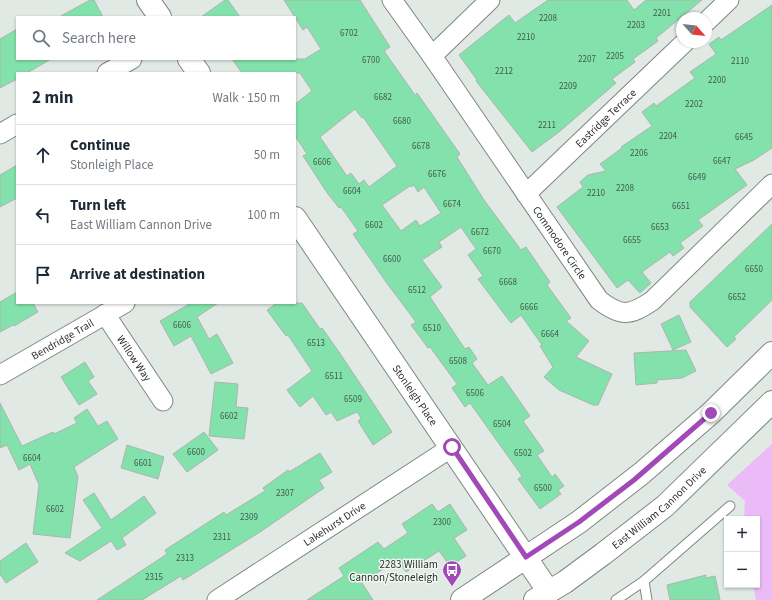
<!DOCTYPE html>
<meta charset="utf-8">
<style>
:root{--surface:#fff;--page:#f6f6f7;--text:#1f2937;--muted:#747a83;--line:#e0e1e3}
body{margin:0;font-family:"Source Sans 3",sans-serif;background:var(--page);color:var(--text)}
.controls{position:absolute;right:12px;bottom:12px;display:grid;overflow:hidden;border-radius:0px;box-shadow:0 1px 3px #0004}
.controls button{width:36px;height:36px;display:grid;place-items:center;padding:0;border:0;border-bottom:1px solid var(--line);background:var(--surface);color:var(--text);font:20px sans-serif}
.compass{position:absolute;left:676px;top:12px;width:36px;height:36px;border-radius:50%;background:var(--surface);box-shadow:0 1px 3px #0004;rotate:117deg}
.stop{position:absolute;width:12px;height:12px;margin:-9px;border:3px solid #a14ab7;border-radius:50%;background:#fff}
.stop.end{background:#a14ab7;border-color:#fff;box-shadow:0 1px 4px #0008}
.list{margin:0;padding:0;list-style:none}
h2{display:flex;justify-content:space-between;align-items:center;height:52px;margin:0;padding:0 16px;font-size:17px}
h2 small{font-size:13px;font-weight:400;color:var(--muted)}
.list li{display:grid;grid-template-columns:26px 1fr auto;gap:12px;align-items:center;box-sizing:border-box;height:60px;padding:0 16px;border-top:1px solid var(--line)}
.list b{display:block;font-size:15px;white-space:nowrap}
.list p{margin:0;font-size:13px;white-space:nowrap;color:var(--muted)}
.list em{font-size:13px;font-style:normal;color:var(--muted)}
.icon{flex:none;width:22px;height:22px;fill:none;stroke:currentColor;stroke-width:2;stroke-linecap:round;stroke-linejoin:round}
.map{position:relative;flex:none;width:772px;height:600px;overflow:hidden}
.search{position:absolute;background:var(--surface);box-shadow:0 1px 3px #0004;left:16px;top:16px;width:280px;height:44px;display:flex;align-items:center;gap:10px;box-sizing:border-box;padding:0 14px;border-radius:0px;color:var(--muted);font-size:15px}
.panel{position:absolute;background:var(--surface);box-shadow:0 1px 3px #0004;left:16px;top:72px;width:280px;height:232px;border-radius:0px}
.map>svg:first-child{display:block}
.green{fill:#eabbf6}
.building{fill:#83e1ab;stroke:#adb5af;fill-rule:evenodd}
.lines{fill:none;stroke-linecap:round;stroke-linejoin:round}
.lane-casing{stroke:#808782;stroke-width:11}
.street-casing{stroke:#808782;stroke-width:21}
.secondary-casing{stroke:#808782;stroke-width:24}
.lane{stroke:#fff;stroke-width:9}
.street{stroke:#fff;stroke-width:19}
.secondary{stroke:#fff;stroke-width:22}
.route{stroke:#a14ab7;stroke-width:5}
.labels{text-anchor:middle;stroke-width:3;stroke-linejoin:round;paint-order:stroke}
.number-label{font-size:9px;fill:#415c4c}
.street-label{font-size:11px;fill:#2b2f2d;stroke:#eef7f1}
.poi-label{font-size:11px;fill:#2b2f2d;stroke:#eef7f1;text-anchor:end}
</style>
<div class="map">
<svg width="772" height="600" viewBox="0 0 772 600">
<rect width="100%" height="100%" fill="#e1e9e4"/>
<polygon class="green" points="772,444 772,600 756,600 753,585 757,585 757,519 744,519 745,501 727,485"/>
<g class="building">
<polygon points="90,0 94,0 103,17 59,17"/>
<polygon points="225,0 228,0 240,17 201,17"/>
<path d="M 284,0 L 360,0 L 390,47 L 384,51 L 415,95 L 417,93 L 460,154 L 457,157 L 484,200 L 521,250 L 526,247 L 550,282 L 547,285 L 571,318 L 566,321 L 589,341 L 576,357 L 612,374 L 598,405 L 593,405 L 559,390 L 544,377 L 553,367 L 540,346 L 542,345 L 521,315 L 511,323 L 478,279 L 483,276 L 468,255 L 476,249 L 461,227 L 439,242 L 442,247 L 422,260 L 442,287 L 430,297 L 465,349 L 469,347 L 477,359 L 472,363 L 488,385 L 502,376 L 530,416 L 523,421 L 544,451 L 537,455 L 552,477 L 555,474 L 564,486 L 558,490 L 561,494 L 540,509 L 518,479 L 522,476 L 470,403 L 465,407 L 452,388 L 457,384 L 430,347 L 428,348 L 411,325 L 416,322 L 386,282 L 353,234 L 358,231 L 341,207 L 339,208 L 328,194 L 303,156 L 307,154 L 295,136 L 295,104 L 312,91 L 300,73 L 242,73 L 232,59 L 305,59 L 321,49 L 307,27 L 303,30 ZM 355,109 L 362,118 L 363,117 L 397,166 L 369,187 L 364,180 L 359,184 L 351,173 L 347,176 L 320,137 ZM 414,185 L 418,192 L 424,187 L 441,213 L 420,226 L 416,220 L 401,231 L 382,205 L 410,186 L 411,187 Z"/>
<polygon points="548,0 627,0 634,10 646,0 702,0 656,38 658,41 633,59 635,62 612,79 616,83 559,132 532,152 476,81 477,80 459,55 509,15 515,23"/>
<polygon points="772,5 772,148 754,160 735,169 747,185 698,220 703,226 680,243 684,248 673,256 670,252 642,272 651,283 640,293 628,280 617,288 557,207 583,187 580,182 588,175 606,171 600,164 622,148 621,147 652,126 642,112 654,103 656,106 695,78 690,72 716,54 709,44 719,37 721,40"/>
<polygon points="17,29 17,59 51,59 27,73 17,73 17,79 0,88 0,39"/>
<polygon points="17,165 17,198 0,207 0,175"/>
<polygon points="772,224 772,300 734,337 736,339 727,347 690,307 690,302"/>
<polygon points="17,292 17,303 33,303 38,312 14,326 13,325 0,332 0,302"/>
<polygon points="191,303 218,303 197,317 209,339 217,334 233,363 211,374 191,336 174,346 160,321"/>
<polygon points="277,303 302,303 320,329 322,328 339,352 377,409 392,432 373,445 358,421 361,418 357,412 337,421 331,412 326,415 313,396 300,407 287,390 312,371 288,335 286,336 267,310"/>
<polygon points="679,315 691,342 673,350 661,324"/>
<polygon points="686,350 696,371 682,378 657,380 657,383 636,385 634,353"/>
<polygon points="85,362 94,377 88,381 97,394 79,405 61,377"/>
<polygon points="215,382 238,384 236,407 248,408 244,439 209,436"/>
<polygon points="0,403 22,446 53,432 54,434 77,423 74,418 87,409 98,426 107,421 118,439 74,467 78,477 70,538 33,534 39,485 30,464 19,470 7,445 0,448"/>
<polygon points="204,432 218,450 187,472 173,454"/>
<polygon points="127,445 164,457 158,479 121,468"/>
<polygon points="320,453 332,472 319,480 324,488 260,532 183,580 181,576 142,600 97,600 167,554 165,550 224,512 226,515 265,491 263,488 288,470 289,472"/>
<polygon points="94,493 111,520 144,496 156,513 122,538 126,545 117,550 111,541 80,561 65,553 102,528 83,500"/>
<polygon points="432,504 438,512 450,504 467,530 454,538 466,556 450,566 439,551 406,572 398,559 362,583 373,600 307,600 344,576 339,568 378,542 384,549 408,533 402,524"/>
<polygon points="26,543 38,562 6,583 0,574 0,561"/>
<polygon points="706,575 706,578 715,576 720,600 670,600 667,585"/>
</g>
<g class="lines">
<g class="lane-casing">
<g id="lane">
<polyline points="644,581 647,600"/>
<polyline points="616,600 644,581 730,506"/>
</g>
</g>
<g class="street-casing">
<g id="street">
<path id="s1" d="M 392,0 L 432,56 L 599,300 C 621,317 629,316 652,301 L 772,184"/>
<polyline points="706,22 729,0"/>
<polyline points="432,56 490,0"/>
<polyline points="107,73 132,59"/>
<polyline points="0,134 17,124"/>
<path id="s2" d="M 526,194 L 685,42"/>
<path id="s3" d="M 105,314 L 163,401"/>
<path id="s4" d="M 0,375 L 125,303"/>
<path id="s5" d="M 217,600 L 452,447"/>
</g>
</g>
<g class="secondary-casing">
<g id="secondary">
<polyline points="148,0 160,17"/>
<polyline points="189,59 199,73"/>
<path id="s6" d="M 295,218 L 549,592"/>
<polyline points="462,600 579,522 642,473 711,413 772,353"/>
<path id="s7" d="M 535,600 L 565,582 L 603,554 L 665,506 L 772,402"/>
</g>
</g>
<use href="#lane" class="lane"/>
<use href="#street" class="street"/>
<use href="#secondary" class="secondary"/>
</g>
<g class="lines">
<polyline class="route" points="452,447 526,557 579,522 634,480 711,413"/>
</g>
<defs>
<g id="bus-pin" transform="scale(1)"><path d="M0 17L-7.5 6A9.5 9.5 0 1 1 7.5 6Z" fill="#a14ab7" stroke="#eef7f1"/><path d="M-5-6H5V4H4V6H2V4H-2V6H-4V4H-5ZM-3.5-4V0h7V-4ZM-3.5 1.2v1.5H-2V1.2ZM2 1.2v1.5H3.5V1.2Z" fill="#fff"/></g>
</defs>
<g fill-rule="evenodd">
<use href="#bus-pin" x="452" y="570"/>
</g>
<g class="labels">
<g class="number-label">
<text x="662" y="16">2201</text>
<text x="548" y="21">2208</text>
<text x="636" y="28">2203</text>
<text x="349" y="36">6702</text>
<text x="526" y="40">2210</text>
<text x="615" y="59">2205</text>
<text x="587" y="62">2207</text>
<text x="371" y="63">6700</text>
<text x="740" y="64">2110</text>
<text x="504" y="74">2212</text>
<text x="717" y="83">2200</text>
<text x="568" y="89">2209</text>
<text x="383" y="100">6682</text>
<text x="694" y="107">2202</text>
<text x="402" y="124">6680</text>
<text x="547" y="128">2211</text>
<text x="668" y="139">2204</text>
<text x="744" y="140">6645</text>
<text x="421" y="149">6678</text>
<text x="639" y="156">2206</text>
<text x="722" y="164">6647</text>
<text x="322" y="165">6606</text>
<text x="437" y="177">6676</text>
<text x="697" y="180">6649</text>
<text x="625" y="191">2208</text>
<text x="352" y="194">6604</text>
<text x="596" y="196">2210</text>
<text x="452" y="207">6674</text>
<text x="681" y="209">6651</text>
<text x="374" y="228">6602</text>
<text x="660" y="230">6653</text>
<text x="480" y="235">6672</text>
<text x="632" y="243">6655</text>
<text x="492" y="254">6670</text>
<text x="392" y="262">6600</text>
<text x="754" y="272">6650</text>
<text x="508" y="285">6668</text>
<text x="417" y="293">6512</text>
<text x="737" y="300">6652</text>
<text x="529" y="310">6666</text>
<text x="182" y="328">6606</text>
<text x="432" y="331">6510</text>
<text x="550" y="337">6664</text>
<text x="316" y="346">6513</text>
<text x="458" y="364">6508</text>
<text x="334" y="379">6511</text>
<text x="475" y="396">6506</text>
<text x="353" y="402">6509</text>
<text x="229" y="419">6602</text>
<text x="502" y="427">6504</text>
<text x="196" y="455">6600</text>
<text x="523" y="456">6502</text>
<text x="32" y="461">6604</text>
<text x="143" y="466">6601</text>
<text x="543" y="491">6500</text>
<text x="285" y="496">2307</text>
<text x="55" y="512">6602</text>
<text x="249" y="520">2309</text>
<text x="442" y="525">2300</text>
<text x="222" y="540">2311</text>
<text x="185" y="561">2313</text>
<text x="154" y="580">2315</text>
</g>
<g class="street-label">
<text dy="4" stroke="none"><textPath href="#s2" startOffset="110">Eastridge Terrace</textPath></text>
<text dy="4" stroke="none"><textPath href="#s1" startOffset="295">Commodore Circle</textPath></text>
<text dy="4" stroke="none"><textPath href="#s4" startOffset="72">Bendridge Trail</textPath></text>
<text dy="4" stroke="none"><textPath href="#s3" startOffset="53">Willow Way</textPath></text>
<text dy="4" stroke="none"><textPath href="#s6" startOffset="214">Stonleigh Place</textPath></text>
<text dy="4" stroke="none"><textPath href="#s7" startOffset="155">East William Cannon Drive</textPath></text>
<text dy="4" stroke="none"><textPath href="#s5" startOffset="140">Lakehurst Drive</textPath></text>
</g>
<g class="poi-label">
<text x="438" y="568">2283 William<tspan x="438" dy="13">Cannon/Stoneleigh</tspan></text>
</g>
</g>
</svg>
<div class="controls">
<button>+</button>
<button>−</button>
</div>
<svg class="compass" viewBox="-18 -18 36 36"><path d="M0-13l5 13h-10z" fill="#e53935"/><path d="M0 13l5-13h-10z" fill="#747a83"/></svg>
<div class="stop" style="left:452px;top:447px"></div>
<div class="stop end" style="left:711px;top:413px"></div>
<div class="search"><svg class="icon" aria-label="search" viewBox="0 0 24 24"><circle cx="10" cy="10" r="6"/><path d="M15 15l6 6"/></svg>Search here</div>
<section class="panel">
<h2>2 min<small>Walk · 150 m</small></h2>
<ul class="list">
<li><svg class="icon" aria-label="ahead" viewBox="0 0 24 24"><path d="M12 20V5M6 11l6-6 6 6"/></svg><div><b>Continue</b><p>Stonleigh Place</p></div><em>50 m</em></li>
<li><svg class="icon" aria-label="left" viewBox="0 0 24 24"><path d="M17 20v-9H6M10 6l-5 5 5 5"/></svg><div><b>Turn left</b><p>East William Cannon Drive</p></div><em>100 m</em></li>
<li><svg class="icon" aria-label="arrive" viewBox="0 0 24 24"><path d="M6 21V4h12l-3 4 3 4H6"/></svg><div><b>Arrive at destination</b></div></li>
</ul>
</section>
</div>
